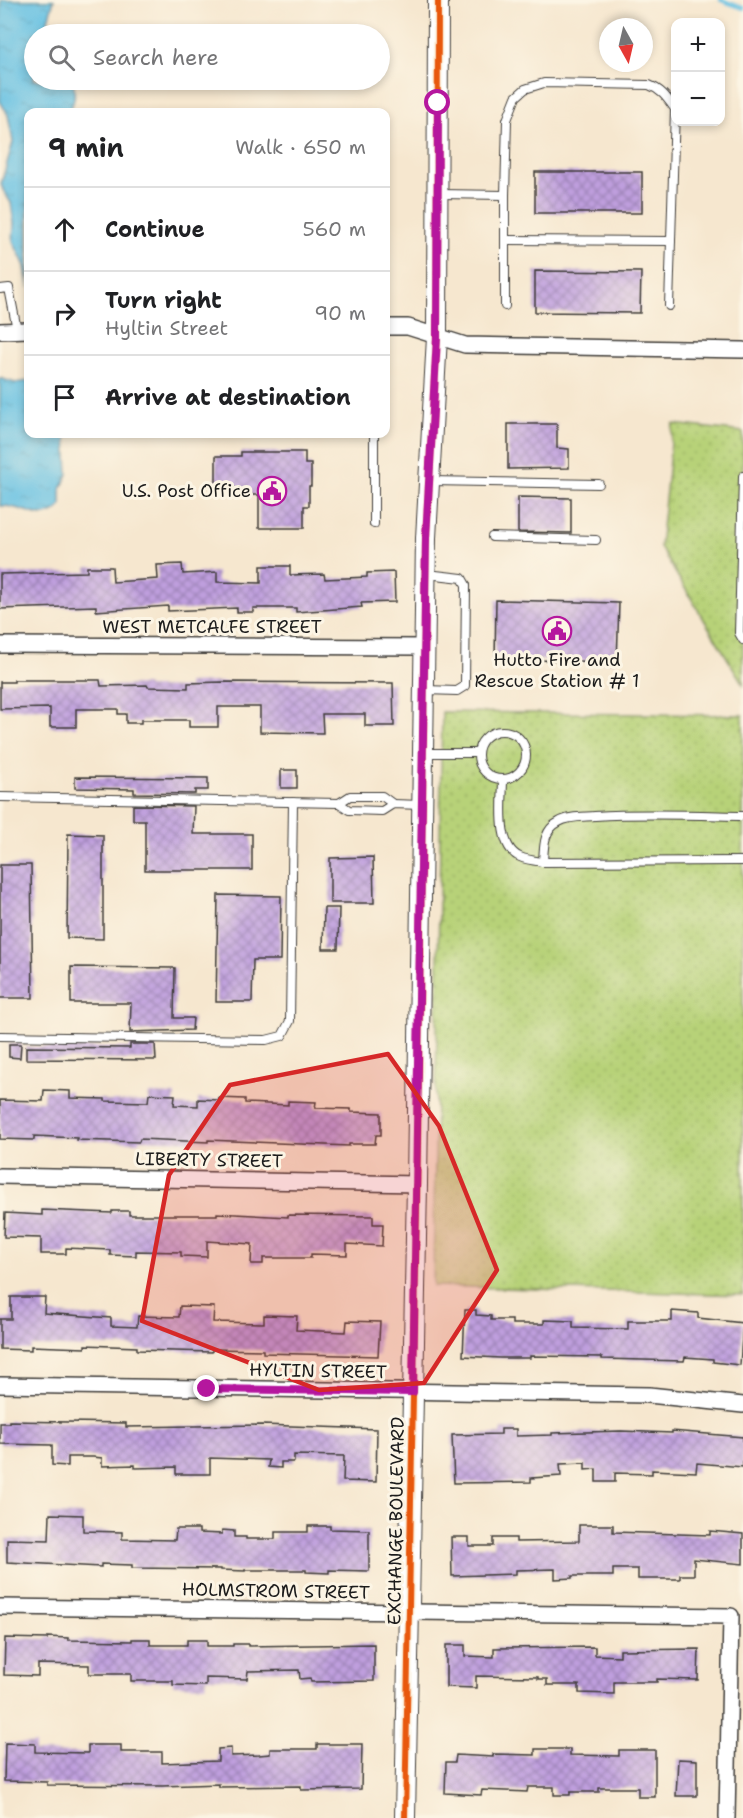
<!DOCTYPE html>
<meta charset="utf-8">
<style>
:root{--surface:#fff;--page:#f6f6f6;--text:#202124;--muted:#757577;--line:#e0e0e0}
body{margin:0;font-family:"Shantell Sans",sans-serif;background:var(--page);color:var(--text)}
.controls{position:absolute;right:18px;top:18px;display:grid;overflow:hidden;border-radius:12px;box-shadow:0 3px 9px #0003}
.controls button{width:54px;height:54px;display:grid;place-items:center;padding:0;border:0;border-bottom:2px solid var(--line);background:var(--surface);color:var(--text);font:30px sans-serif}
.compass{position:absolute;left:599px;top:18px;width:54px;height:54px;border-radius:50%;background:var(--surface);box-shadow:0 3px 9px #0003;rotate:172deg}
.stop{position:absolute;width:18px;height:18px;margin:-14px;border:4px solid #b5179e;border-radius:50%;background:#fff}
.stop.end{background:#b5179e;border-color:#fff;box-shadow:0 2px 6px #0008}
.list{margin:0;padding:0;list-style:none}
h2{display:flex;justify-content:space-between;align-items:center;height:78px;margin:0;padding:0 24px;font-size:26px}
h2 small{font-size:20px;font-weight:400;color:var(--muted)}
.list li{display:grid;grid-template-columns:39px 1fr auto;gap:18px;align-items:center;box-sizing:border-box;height:84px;padding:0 24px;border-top:2px solid var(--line)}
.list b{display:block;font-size:22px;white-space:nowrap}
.list p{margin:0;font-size:20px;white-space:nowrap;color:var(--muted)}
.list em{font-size:20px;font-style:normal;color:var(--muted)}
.icon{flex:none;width:33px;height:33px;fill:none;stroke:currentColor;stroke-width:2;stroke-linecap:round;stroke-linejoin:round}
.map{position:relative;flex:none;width:743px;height:1818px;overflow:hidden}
.search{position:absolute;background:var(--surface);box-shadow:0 3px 9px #0003;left:24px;top:24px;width:366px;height:66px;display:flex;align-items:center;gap:15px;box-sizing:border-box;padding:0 21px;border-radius:33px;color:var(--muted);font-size:22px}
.panel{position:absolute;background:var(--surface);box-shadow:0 3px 9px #0003;left:24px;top:108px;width:366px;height:330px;border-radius:12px}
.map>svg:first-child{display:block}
.grass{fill:url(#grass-dots);stroke:#6a774a;stroke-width:1.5}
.water{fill:url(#water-ripples);stroke:#406e7f;stroke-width:1.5}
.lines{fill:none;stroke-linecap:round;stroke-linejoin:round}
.stream{stroke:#64c0e2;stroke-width:4.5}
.building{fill:url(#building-cross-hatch)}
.service-casing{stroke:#3d3a37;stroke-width:10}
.minor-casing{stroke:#3d3a37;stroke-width:18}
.tertiary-casing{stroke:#3d3a37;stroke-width:22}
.service{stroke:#fff;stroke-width:8}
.minor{stroke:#fff;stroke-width:15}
.tertiary{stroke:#fff;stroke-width:20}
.cycleway-casing{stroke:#fcf5e5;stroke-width:10}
.cycleway{stroke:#e8590c;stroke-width:6}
.route{stroke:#b5179e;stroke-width:8}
.marked{fill:#d62828;fill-opacity:0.2;stroke:#d62828;stroke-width:4.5;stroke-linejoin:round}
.labels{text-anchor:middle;stroke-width:6;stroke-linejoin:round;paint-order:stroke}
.poi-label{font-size:18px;fill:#1c1c1c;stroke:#fcf5e5;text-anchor:end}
.street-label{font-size:18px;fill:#1c1c1c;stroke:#fcf5e5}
</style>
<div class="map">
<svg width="743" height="1818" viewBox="0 0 743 1818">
<defs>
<pattern id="grass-dots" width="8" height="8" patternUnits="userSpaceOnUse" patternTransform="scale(1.5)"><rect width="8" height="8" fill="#b7d278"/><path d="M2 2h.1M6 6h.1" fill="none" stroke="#9db467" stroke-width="1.8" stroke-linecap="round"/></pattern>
<pattern id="water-ripples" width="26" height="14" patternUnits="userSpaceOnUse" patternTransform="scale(1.5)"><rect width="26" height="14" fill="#64c0e2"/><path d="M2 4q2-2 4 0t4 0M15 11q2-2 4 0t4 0" fill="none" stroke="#56a4c1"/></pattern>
<pattern id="building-cross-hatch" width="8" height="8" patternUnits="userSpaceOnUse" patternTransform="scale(1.5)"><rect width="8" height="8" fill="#bf9fde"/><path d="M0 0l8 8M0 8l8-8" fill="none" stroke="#9a81b3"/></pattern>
</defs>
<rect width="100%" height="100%" fill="#fcf5e5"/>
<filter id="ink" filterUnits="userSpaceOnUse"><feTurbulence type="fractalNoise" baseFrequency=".0167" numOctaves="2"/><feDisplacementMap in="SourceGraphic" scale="12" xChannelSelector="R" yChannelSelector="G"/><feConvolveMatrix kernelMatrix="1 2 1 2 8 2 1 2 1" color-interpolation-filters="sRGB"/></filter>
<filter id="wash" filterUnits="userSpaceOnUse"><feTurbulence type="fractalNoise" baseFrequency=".008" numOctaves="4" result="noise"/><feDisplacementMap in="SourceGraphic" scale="24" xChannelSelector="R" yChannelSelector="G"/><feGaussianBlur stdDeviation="1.35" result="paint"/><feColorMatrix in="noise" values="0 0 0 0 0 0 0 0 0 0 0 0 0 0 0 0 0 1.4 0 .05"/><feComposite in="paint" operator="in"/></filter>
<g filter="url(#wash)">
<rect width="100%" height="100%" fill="#f6e7cf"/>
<g class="grass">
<polygon points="673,424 743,432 743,684 660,547"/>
<polygon points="442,712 743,715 743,1295 433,1286"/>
</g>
<g class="water">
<path d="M 1,0 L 54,0 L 48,20 L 49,34 L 34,34 L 34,80 L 73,80 C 75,92 76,102 68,112 L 28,112 L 28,288 L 25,266 L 13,241 L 14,224 L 11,203 L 3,190 L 1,184 L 13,142 L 8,115 L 0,101 Z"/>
<path d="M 0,378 L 15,383 L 28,381 L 28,434 L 66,434 L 68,474 L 61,489 L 61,506 C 42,527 24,504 0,506 Z"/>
</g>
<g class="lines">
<polyline class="stream" points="721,0 743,8"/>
</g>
<g id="blocks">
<g class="building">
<rect x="535" y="172" width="107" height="41"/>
<polygon points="535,271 641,272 640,313 535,312"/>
<polygon points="508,424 557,424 557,448 569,449 569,468 508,469"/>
<polygon points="241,452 305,452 305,464 311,464 311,486 309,486 309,506 304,506 304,528 259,528 259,495 240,495 240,488 216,487 216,456 241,456"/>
<polygon points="518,497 571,498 571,533 518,532"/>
<polygon points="182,564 183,574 217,572 217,582 261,583 261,566 290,566 290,575 324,574 325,579 367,577 367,573 394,572 395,602 361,603 362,607 296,612 296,608 253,608 253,612 237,612 237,608 168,611 168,606 96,611 96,606 0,609 0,574 87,572 87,567 112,567 113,582 158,579 157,565"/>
<polygon points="496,600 619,603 617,662 495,659"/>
<polygon points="14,680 100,680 101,686 147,685 148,687 188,688 188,683 223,682 393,683 394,726 365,726 365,714 322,714 323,733 260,732 260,707 218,707 218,727 189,727 189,720 141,720 141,723 126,723 126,714 118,714 118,709 76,709 76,727 50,727 50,708 0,709 0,682 14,682"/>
<rect x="281" y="770" width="16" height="18"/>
<polygon points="75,777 208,778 208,790 195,790 195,794 134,793 134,789 75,788"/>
<polygon points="133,805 194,806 193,834 252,834 252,870 145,870 145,820 133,820"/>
<polygon points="68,834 103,835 103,939 67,938"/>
<polygon points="373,857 374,903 330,903 330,858"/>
<polygon points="0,865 31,865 33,998 0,998"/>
<polygon points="218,895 281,896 280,960 253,960 252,1002 216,1002"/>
<polygon points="324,908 339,908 338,949 323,949"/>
<polygon points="71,967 175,968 174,1018 193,1018 192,1030 130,1032 131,1003 71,1003"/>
<polygon points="9,1044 21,1044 20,1058 9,1057"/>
<polygon points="130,1044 155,1044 156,1060 26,1059 26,1047 130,1048"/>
<polygon points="44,1090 70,1091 70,1098 105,1099 105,1101 148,1102 149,1094 175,1095 174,1105 198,1106 198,1099 219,1100 219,1098 245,1099 245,1103 288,1105 288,1101 316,1102 315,1108 351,1109 351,1112 381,1113 381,1135 376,1135 375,1144 349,1144 349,1146 208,1140 208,1142 140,1139 139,1142 77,1140 77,1138 34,1136 34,1140 0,1139 0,1100 43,1101"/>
<polygon points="42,1210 112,1213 112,1211 129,1211 129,1215 217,1215 217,1213 288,1217 288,1215 373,1216 373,1224 383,1224 382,1246 347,1244 347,1255 311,1254 311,1258 263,1258 263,1264 251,1264 252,1244 207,1241 207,1257 181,1256 181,1252 136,1251 136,1256 110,1255 110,1250 66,1248 66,1254 41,1254 41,1238 4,1237 5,1213 42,1215"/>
<polygon points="11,1297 45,1297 44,1313 111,1318 111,1326 137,1327 138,1316 179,1317 180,1306 214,1307 213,1322 264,1323 264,1315 297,1316 296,1330 346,1332 347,1321 380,1322 378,1356 263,1353 263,1350 212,1349 212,1352 137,1350 137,1347 85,1345 85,1348 31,1346 31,1350 0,1349 0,1319 11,1319"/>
<polygon points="465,1310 476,1310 476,1315 491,1316 491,1320 512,1320 512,1324 544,1324 544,1320 573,1321 573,1328 628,1329 628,1321 672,1321 672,1311 698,1313 698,1318 743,1323 740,1365 713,1362 713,1359 685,1357 684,1361 602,1359 602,1357 530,1356 530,1358 500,1358 463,1356"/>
<polygon points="9,1421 126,1423 126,1427 262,1425 377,1429 376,1482 343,1481 344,1456 294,1455 294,1462 281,1462 281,1468 268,1467 269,1460 210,1458 210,1474 176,1474 176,1467 135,1468 135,1465 102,1466 102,1458 93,1457 68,1457 68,1466 52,1465 52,1445 0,1444 0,1423 9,1423"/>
<polygon points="501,1429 516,1429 516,1436 552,1435 552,1433 621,1431 672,1433 672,1431 743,1437 743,1467 697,1463 696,1472 652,1470 652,1474 615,1473 615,1482 596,1482 596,1469 585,1470 585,1463 560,1464 561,1476 531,1478 531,1482 454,1483 452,1435 501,1434"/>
<polygon points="50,1514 83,1515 83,1531 122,1532 122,1539 175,1540 176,1529 199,1529 199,1533 222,1534 222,1530 234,1531 234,1537 246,1537 246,1539 275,1539 275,1532 308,1532 308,1526 330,1526 330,1529 369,1530 369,1571 329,1570 329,1573 306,1572 306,1570 245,1570 245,1571 221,1570 221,1569 132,1568 132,1565 101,1564 101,1567 7,1562 7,1539 49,1540"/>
<polygon points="579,1525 613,1525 613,1532 710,1535 710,1531 743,1534 743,1564 694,1559 694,1575 680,1575 680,1579 638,1579 638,1569 613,1569 613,1576 572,1576 572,1578 555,1579 555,1569 516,1570 516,1574 452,1576 451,1537 469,1537 469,1546 493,1546 493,1538 516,1538 516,1542 579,1541"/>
<polygon points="47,1637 68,1638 68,1640 132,1641 132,1639 150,1639 150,1645 187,1645 187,1640 207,1640 207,1646 233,1646 233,1644 248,1644 248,1646 374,1644 374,1681 311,1682 310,1678 300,1679 299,1670 248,1671 247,1679 206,1678 206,1686 173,1685 173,1681 131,1681 131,1674 89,1674 89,1665 38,1664 38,1676 4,1675 5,1638 47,1639"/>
<polygon points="446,1645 465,1645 465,1656 494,1657 494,1648 595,1647 595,1655 620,1656 620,1650 699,1649 698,1680 657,1679 657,1682 614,1682 614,1694 579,1693 579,1685 547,1685 547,1679 538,1679 538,1677 476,1676 476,1688 446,1687"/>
<polygon points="5,1743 35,1744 35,1752 88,1753 88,1745 121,1745 121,1752 162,1752 162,1763 218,1761 218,1749 231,1748 231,1756 259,1755 270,1754 270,1749 317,1749 317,1744 362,1744 361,1789 301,1790 301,1786 219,1787 219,1784 162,1786 47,1785 47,1782 4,1781"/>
<polygon points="535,1749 570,1749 570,1755 619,1756 619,1750 655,1750 655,1797 638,1797 638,1788 599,1788 599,1792 570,1792 570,1795 554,1795 554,1787 528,1787 527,1792 482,1790 481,1795 445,1793 446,1762 455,1762 456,1755 493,1757 493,1754 535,1755"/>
<polygon points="678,1759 697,1760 697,1796 676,1796"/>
</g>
</g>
</g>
<g filter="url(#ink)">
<use href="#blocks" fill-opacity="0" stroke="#3d3a37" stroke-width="1.5"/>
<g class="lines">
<g class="service-casing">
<g id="service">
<polyline points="439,194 505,195 505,306"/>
<path d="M 505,195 L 507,120 L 516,97 L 525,89 L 544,83 L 649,85 C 662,90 667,98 675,109 L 669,306"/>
<polyline points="506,240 671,241"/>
<polyline points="0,289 9,288 17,330"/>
<polyline points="374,434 374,524"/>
<polyline points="743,476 739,633 743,640"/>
<polyline points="430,481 599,484"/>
<polyline points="492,537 596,540"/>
<polyline points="425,690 457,691 465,686 466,585 462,578 427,574"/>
<circle cx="502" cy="755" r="24"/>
<polyline points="425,753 478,753"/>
<path d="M 503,779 C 503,801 496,847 520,857 C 527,860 536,861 543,862 L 743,861"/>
<polyline points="0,797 339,803 350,796 382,796 393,804"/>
<polyline points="339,803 349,810 382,811 393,804 421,805"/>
<path d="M 543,862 C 544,847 543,830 559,822 C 568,816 584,817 595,816 C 644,813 694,815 743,816"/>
<polyline points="0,1036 266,1040 282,1036 290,1021 293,802"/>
</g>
</g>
<g class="minor-casing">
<g id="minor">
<polyline points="386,327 408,327 465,345 743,350"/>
<polyline points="0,331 28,330"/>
<polyline points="0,645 425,647"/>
<polyline points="0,1176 417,1184"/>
<polyline points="0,1385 649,1395 743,1405"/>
<polyline points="0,1607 731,1616 727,1818"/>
</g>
</g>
<g class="tertiary-casing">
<polyline id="tertiary" points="405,1818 417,1184 426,538 437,337 438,0"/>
</g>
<use href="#service" class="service"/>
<use href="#minor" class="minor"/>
<use href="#tertiary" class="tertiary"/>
<g class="cycleway-casing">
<polyline id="cycleway" points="405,1818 417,1184 426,538 437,337 438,0"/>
</g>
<use href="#cycleway" class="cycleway"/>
</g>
</g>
<g class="lines" filter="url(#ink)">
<polyline class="route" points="207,1389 413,1392 426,538 437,337 438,103"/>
</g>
<path class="marked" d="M 388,1054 L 439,1126 L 497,1270 L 424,1383 L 319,1390 L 142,1321 L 169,1175 L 230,1085 Z"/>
<defs>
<g id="civic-ring" transform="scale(1.5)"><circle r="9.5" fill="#fcf5e5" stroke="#b5179e" stroke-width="1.5"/><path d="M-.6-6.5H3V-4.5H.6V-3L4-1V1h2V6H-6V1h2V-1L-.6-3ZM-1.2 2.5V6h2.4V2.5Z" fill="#b5179e"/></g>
</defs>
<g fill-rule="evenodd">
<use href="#civic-ring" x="272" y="491"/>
<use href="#civic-ring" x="557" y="631"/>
</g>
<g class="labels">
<g class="poi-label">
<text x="251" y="497">U.S. Post Office</text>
<text x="557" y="666" text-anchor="middle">Hutto Fire and<tspan x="557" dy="21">Rescue Station # 1</tspan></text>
</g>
<g class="street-label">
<text x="212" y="633">WEST METCALFE STREET</text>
<text transform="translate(209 1160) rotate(1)" y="6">LIBERTY STREET</text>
<text transform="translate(318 1371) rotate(1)" y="6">HYLTIN STREET</text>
<text transform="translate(396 1521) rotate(-89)" y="6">EXCHANGE BOULEVARD</text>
<text transform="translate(276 1591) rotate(1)" y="6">HOLMSTROM STREET</text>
</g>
</g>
</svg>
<div class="controls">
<button>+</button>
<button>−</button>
</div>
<svg class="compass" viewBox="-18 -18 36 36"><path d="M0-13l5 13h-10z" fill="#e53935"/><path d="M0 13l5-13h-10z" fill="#757577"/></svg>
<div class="stop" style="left:438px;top:103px"></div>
<div class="stop end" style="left:207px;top:1389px"></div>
<div class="search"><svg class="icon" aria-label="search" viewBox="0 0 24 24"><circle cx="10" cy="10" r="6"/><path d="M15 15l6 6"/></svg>Search here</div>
<section class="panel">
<h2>9 min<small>Walk · 650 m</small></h2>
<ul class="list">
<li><svg class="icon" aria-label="ahead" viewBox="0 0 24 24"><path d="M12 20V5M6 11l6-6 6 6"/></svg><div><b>Continue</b></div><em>560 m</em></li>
<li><svg class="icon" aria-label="right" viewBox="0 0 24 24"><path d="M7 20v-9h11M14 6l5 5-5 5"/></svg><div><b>Turn right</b><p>Hyltin Street</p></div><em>90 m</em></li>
<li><svg class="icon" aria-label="arrive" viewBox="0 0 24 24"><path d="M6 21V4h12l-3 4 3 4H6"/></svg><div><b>Arrive at destination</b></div></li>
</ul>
</section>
</div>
